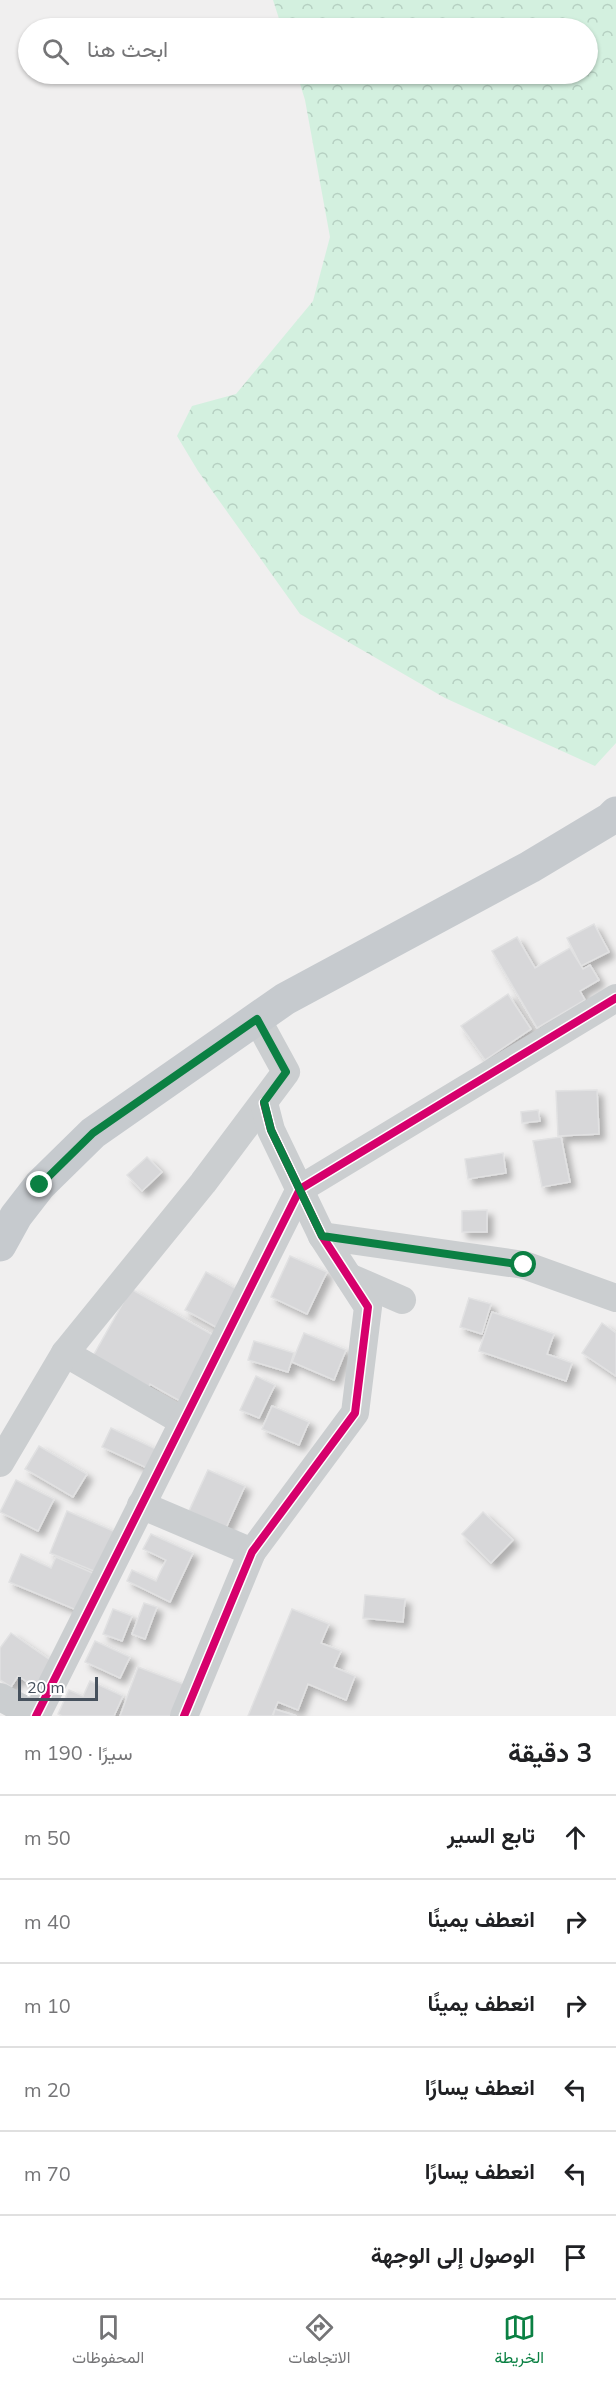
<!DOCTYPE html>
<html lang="ar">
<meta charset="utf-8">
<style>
:root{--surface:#fff;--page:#f2f2f2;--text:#202124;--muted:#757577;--line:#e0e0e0;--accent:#0b8043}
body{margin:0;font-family:Mulish,Vazirmatn,sans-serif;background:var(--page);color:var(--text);direction:rtl}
.scale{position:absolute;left:18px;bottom:15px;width:80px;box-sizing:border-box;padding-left:6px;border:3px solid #46515d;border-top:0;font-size:16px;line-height:21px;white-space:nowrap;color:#46515d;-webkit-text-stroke:4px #fff;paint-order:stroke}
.stop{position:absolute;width:18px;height:18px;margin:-14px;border:4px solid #0b8043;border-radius:50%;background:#fff}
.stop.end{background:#0b8043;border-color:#fff;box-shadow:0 2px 6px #0008}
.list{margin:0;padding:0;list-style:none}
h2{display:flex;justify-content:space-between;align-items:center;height:78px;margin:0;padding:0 24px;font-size:26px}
h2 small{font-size:20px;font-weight:400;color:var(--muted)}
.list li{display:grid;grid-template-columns:39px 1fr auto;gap:18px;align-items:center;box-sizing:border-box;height:84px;padding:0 24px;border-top:2px solid var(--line)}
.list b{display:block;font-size:22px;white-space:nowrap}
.list em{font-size:20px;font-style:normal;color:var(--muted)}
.icon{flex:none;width:33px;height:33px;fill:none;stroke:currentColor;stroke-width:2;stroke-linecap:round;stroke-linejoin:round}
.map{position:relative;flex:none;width:616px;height:1716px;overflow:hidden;direction:ltr}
.search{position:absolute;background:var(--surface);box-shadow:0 2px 4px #0004;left:18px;right:18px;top:18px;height:66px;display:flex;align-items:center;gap:15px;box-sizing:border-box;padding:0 21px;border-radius:33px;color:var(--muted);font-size:22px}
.sheet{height:582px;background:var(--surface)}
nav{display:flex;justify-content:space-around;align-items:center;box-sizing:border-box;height:84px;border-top:2px solid var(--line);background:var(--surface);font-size:16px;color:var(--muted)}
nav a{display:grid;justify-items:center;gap:3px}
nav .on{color:var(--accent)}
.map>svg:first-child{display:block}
.forest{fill:url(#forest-crowns)}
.building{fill:#d7d7d9;stroke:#e1e1e2;stroke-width:1.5;filter:url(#shadow)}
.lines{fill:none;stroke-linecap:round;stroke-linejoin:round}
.minor{stroke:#cbced0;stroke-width:28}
.major{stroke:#c6cace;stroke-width:33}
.cycleway-casing{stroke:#fff;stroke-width:11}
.cycleway{stroke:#d6006c;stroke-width:8}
.route{stroke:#0b8043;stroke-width:8}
</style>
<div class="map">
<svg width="616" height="1716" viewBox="0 0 616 1716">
<defs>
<pattern id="forest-crowns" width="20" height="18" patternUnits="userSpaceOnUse" patternTransform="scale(1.5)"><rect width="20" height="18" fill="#d3f0df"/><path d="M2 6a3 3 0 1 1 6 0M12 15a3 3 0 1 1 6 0" fill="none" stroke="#b6d0c2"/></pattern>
<filter id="shadow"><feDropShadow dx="5.5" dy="5.5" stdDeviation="3" flood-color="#0004"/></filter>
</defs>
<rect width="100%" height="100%" fill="#f0efef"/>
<polygon class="forest" points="273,0 616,0 616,743 595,766 445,698 300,614 198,471 177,436 192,406 236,394 313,301 330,237 305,100 297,74 588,74 588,28 282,28"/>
<g class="building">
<polygon points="594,924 609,952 581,966 567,938"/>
<polygon points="517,937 535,968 570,948 583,969 590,965 599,980 580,991 585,1000 537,1028 492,951"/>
<polygon points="508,994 531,1029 485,1060 461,1026"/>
<polygon points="597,1090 599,1134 558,1136 556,1091"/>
<polygon points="538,1110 540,1121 522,1123 521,1112"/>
<polygon points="561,1137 570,1182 542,1187 533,1141"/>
<polygon points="503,1153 506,1173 468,1179 465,1159"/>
<polygon points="147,1157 162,1172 142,1191 127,1175"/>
<polygon points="487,1210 487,1232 462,1232 462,1211"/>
<polygon points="290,1256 327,1272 307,1314 271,1297"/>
<polygon points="206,1272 244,1293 223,1331 185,1310"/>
<polygon points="131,1289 213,1335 180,1401 150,1384 149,1387 93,1356"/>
<polygon points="469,1298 491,1304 482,1334 460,1327"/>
<polygon points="492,1312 554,1334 547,1354 572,1363 566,1381 479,1351"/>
<polygon points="602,1323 616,1333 616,1376 582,1353"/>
<polygon points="304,1333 346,1350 334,1380 292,1362"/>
<polygon points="254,1341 294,1353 288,1372 248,1360"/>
<polygon points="256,1376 275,1385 259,1418 240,1410"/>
<polygon points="272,1406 309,1422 299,1445 262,1429"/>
<polygon points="111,1428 158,1450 149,1469 102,1447"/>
<polygon points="39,1446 87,1474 73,1497 25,1469"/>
<polygon points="208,1470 245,1486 226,1528 189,1511"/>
<polygon points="16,1480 54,1499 38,1531 0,1512"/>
<polygon points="67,1511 118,1533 101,1574 50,1553"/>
<polygon points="483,1512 513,1540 491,1563 462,1534"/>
<polygon points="151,1534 193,1553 170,1602 127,1581 132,1570 156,1581 166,1560 143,1549"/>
<polygon points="21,1554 51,1568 56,1557 95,1574 79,1611 9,1582"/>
<polygon points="365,1595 405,1599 403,1622 363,1618"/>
<polygon points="144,1603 157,1607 145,1639 132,1634"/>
<polygon points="113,1609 132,1616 122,1641 103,1634"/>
<polygon points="292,1609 329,1624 321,1643 341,1651 334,1667 355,1676 346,1700 308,1684 298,1710 278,1702 272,1716 248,1716"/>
<polygon points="11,1633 53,1662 35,1687 18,1676 11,1687 0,1680 0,1648"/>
<polygon points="95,1641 130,1657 120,1678 85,1662"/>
<polygon points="138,1667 194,1688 184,1716 120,1716"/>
<polygon points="90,1681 123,1696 114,1716 62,1716 58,1714 69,1690 83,1696"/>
<polygon points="275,1709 296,1716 273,1716"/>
</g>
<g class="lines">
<g class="minor">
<polyline points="322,1236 524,1265 616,1298"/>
<polyline points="349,1277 402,1300"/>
<polyline points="65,1353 182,1421"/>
<polyline points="0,1463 65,1353 203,1183 286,1072 257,1019"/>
<polyline points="141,1505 252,1552"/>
<polyline points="0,1697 36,1716"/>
<polyline points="36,1716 300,1189 616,998"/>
<polyline points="184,1716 252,1552 355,1413 368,1307 322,1236 271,1130 264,1103"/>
</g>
<polyline class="major" points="0,1245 16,1216 40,1185 93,1133 285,999 530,867 610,819 616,813"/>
<g class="cycleway-casing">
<g id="cycleway">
<polyline points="36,1716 300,1189 616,998"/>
<polyline points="184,1716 252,1552 355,1413 368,1307 322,1236 271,1130 264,1103"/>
</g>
</g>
<use href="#cycleway" class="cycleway"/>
</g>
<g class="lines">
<polyline class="route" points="40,1185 93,1133 257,1019 286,1072 264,1102 271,1130 322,1236 524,1265"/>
</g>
</svg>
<div class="scale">20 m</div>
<div class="stop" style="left:524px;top:1265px"></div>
<div class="stop end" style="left:40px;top:1185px"></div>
<div class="search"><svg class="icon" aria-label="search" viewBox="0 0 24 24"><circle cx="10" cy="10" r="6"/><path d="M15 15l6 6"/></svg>ابحث هنا</div>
</div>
<section class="sheet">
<h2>3 دقيقة<small>سيرًا · 190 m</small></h2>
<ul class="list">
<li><svg class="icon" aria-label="ahead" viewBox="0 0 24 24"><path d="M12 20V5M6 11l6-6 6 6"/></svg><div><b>تابع السير</b></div><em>50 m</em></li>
<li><svg class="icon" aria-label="right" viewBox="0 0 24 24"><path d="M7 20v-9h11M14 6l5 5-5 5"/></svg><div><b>انعطف يمينًا</b></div><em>40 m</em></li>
<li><svg class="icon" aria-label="right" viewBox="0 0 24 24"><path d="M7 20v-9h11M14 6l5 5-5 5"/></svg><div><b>انعطف يمينًا</b></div><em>10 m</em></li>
<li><svg class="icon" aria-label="left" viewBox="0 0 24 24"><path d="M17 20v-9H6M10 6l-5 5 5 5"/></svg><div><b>انعطف يسارًا</b></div><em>20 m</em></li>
<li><svg class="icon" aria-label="left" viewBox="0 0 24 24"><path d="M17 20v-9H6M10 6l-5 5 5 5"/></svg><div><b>انعطف يسارًا</b></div><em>70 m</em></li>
<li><svg class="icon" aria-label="arrive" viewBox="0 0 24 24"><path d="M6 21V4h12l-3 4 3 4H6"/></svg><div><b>الوصول إلى الوجهة</b></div></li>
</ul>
</section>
<nav>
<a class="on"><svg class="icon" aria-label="map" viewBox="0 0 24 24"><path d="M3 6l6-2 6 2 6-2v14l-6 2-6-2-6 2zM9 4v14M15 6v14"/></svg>الخريطة</a>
<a><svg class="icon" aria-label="directions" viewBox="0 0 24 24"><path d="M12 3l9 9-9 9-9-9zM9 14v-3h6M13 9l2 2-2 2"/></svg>الاتجاهات</a>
<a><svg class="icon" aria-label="saved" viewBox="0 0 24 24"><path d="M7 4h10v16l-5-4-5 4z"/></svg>المحفوظات</a>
</nav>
